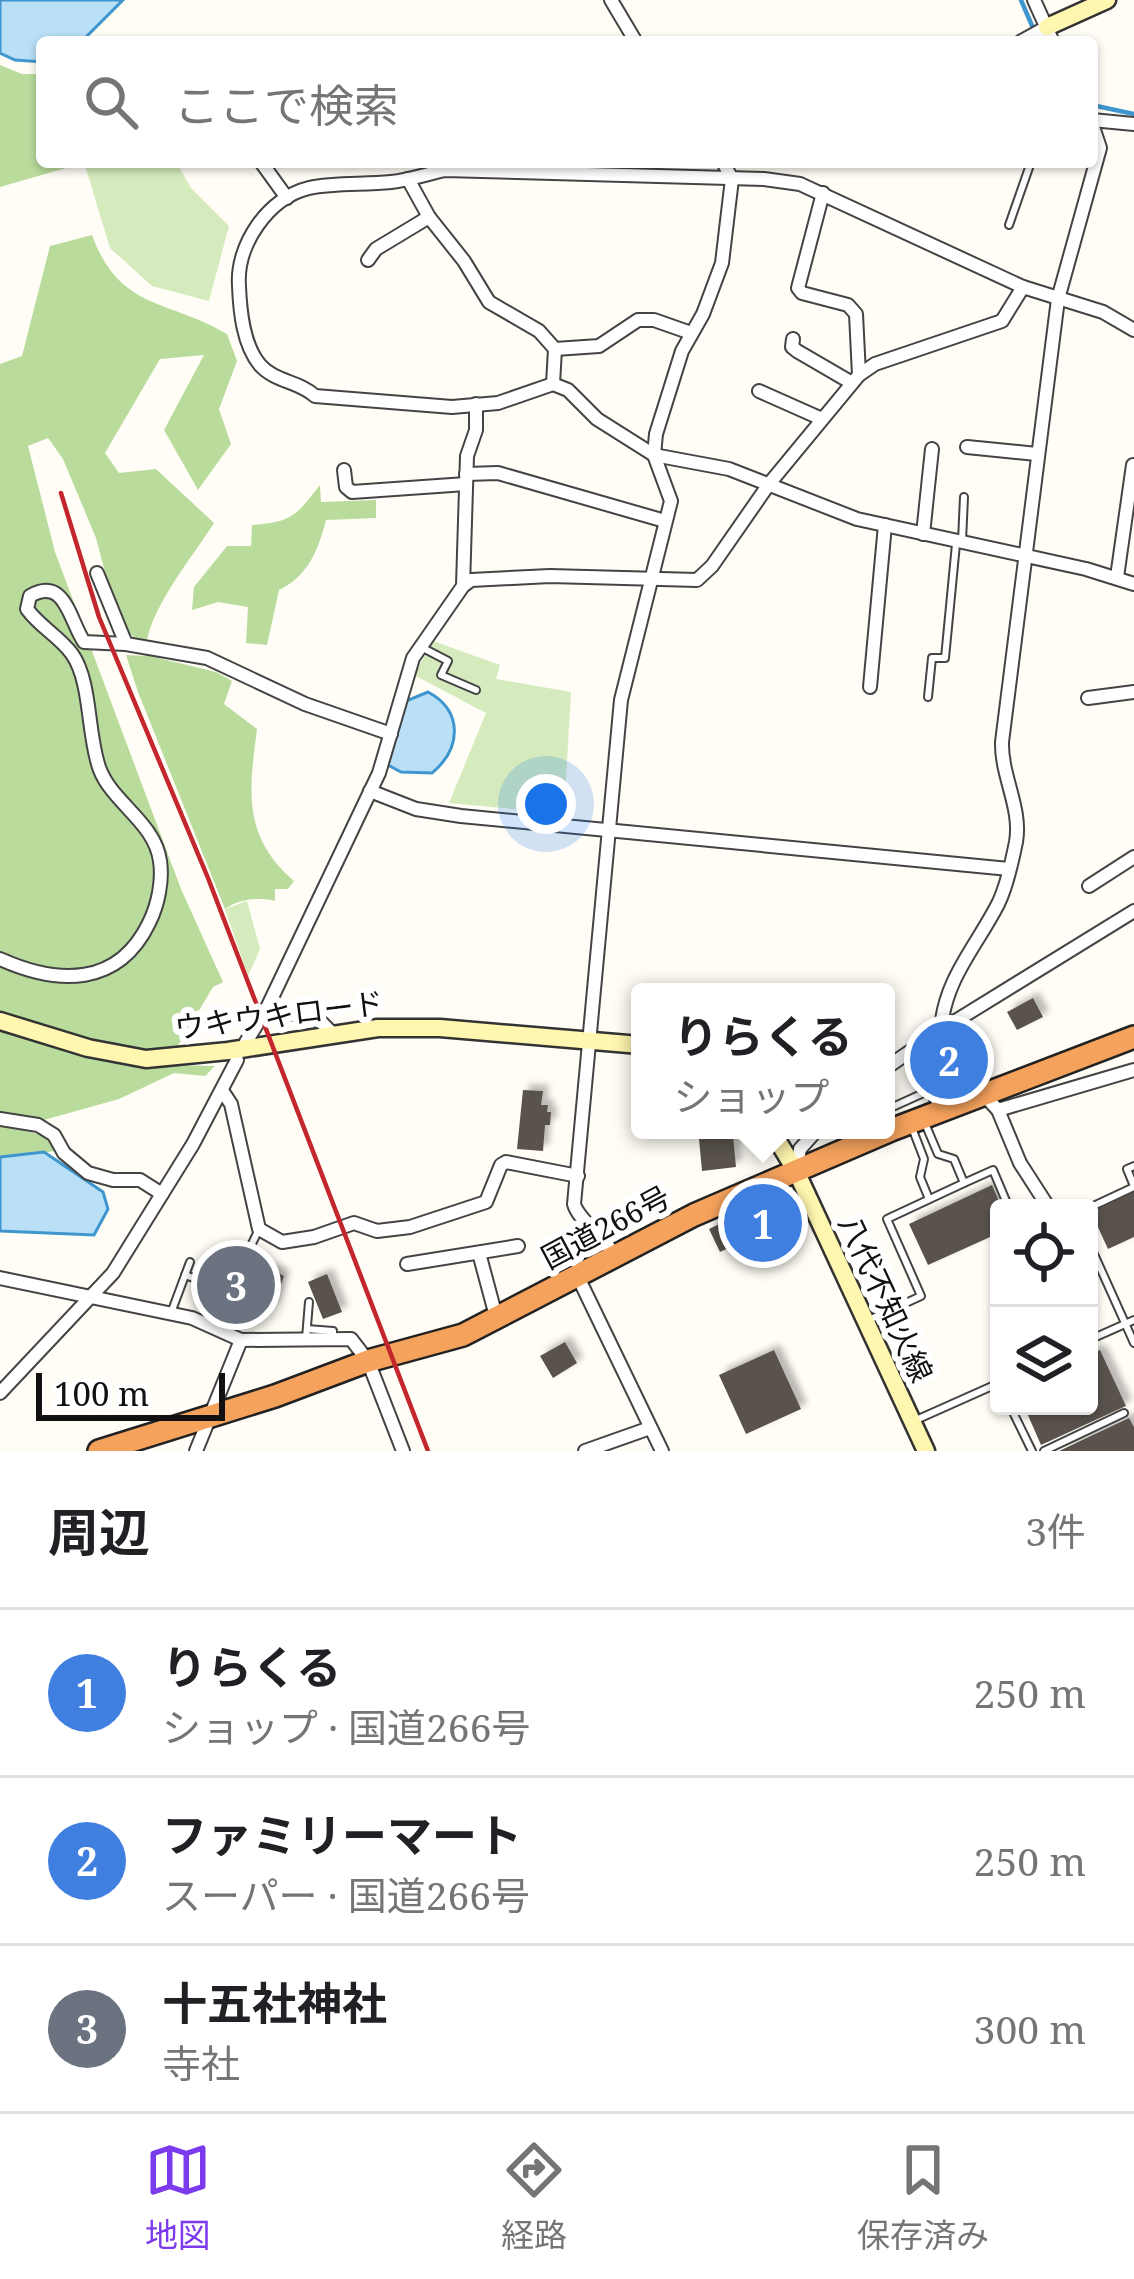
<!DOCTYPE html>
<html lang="ja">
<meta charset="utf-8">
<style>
:root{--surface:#fff;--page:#f6f6f6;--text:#202124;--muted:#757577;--line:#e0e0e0;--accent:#7c3aed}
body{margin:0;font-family:"Noto Serif","Noto Sans JP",serif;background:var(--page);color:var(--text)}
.controls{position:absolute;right:36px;bottom:36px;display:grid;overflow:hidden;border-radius:12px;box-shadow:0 3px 9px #0004}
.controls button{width:108px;height:108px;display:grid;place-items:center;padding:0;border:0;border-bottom:3px solid var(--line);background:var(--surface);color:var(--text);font:60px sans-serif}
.scale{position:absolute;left:36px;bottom:30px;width:189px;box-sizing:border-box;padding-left:12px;border:6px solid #111;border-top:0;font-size:33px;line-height:42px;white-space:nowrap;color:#111;-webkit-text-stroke:9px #fff;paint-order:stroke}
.you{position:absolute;left:546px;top:804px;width:42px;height:42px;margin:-30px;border:9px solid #fff;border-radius:50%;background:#1a73e8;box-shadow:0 0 0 18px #1a73e833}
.badge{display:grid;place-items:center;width:78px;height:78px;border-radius:50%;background:var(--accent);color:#fff;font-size:39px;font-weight:700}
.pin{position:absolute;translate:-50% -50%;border:6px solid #fff;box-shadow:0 3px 12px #0006}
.popup{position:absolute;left:631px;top:983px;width:264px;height:156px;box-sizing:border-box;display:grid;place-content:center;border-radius:12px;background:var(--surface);filter:drop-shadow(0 3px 9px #0005);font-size:39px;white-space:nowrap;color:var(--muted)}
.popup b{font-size:45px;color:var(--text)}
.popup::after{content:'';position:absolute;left:50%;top:100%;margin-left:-24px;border:24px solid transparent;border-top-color:var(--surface)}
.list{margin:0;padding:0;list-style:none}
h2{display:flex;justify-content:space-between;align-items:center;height:156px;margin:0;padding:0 48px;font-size:51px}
h2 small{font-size:39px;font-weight:400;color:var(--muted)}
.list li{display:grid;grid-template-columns:78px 1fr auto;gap:36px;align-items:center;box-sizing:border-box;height:168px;padding:0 48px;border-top:3px solid var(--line)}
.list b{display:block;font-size:45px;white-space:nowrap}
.list p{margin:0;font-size:39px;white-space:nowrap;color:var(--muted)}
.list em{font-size:39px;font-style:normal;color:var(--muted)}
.icon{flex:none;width:66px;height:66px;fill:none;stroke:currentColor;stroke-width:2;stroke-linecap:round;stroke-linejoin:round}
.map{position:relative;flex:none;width:1134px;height:1451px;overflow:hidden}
.search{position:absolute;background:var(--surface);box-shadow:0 3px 9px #0004;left:36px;right:36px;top:36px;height:132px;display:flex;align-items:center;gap:30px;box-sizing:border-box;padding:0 42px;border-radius:12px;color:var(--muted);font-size:45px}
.sheet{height:660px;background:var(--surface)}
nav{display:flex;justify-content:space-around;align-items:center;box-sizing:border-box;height:168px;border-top:3px solid var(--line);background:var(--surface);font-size:33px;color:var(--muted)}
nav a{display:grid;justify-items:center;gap:6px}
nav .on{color:var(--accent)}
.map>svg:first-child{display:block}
.green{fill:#d5ebbd}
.forest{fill:#b9dc9c}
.water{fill:#b9e0f7;stroke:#3f96cf;stroke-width:3}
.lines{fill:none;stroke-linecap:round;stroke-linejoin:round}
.stream{stroke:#3f96cf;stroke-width:4.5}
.building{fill:#5a524d;filter:url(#shadow)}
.lane-casing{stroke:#444;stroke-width:10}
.street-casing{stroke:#444;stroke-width:16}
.secondary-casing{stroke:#333;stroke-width:21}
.highway-casing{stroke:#222;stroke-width:26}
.lane{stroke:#fff;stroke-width:6}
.street{stroke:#fff;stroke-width:12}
.secondary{stroke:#fff6b0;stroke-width:16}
.highway{stroke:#f5a25d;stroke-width:21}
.rail{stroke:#c4262e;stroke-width:4.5}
.labels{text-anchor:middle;stroke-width:12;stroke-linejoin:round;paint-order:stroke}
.street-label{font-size:30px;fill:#111;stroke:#fff}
</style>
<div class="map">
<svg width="1134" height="1451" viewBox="0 0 1134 1451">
<defs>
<filter id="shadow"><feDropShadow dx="6" dy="-6" stdDeviation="3" flood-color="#0004"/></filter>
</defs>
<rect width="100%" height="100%" fill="#fffdf5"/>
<g class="green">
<polygon points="84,162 176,162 191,188 229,226 209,301 152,286 110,248"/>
<polygon points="433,641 500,665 496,679 571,692 564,814 449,803 486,713 414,675"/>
<polygon points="247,901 260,949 248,976 225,909"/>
</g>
<g class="forest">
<polygon points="0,65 22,74 42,74 42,162 64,162 66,168 0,187"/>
<path d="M 92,235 C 120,311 168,299 227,334 L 237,361 L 219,409 L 231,444 L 198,490 L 164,430 L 204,355 L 160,359 L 105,453 L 119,473 L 156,469 L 214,523 C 192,558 143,616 146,655 L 216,672 L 232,681 L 224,704 L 257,729 C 249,791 242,836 294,881 L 288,889 L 275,889 L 275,901 C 258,897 239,899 225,909 L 138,692 L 126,655 L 145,656 L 145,643 L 129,634 L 117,617 L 96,538 L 63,459 L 48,438 L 28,446 L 55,552 L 181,889 L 223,982 L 213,987 L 176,1049 L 77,1051 L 128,1064 L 215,1066 L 205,1076 L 174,1073 L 119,1099 L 44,1120 L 0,1112 L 0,364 L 22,356 L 50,246 Z"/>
<path d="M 320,485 L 321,502 L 376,500 L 376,518 L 326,520 C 318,551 308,576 279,590 L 267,645 L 246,643 L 248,607 L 218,602 L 192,610 L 194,587 L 227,546 L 251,546 L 252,525 C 292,522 296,516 320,485 Z"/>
<polygon points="0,1124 49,1137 57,1151 0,1157"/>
</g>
<g class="water">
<polygon points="0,0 123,0 81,42 42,42 42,62 15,60 0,53"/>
<path d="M 428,692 C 463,711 462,748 432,773 L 401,772 L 388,765 L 406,701 Z"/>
<polygon points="44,1152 103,1192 108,1209 94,1235 0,1231 0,1157"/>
</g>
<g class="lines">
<g class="stream">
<polyline points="1021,0 1039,42"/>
<polyline points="1092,105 1134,114"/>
</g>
</g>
<g class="building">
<polygon points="1033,998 1043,1017 1017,1030 1007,1012"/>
<polygon points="950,1042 966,1070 949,1080 933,1051"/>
<polygon points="523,1090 543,1091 541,1105 548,1105 547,1112 551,1112 550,1125 545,1125 543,1151 517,1149"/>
<polygon points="733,1136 736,1167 702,1171 699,1139"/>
<polygon points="992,1185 1002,1208 999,1208 999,1233 928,1265 909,1224"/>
<polygon points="1134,1192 1134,1237 1108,1249 1091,1212"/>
<polygon points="734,1217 745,1240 720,1252 709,1229"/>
<polygon points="270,1269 284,1276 272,1309 252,1299"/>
<polygon points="327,1274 342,1312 323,1319 308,1282"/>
<polygon points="565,1342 577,1363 553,1378 540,1356"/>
<polygon points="774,1350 801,1409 746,1434 719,1375"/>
<polygon points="1100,1350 1126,1406 1041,1445 1024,1406 1089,1406 1089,1355"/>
<polygon points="1129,1418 1134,1427 1134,1451 1059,1451"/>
</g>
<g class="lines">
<g class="lane-casing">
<g id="lane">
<polyline points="1009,225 1031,162"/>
<polyline points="962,541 964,497"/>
<polyline points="421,647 448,661 441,675 476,690"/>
<polyline points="928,697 932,658 945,658 956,544"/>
<polyline points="911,1054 937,1107"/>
<polyline points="886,1110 928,1091"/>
<polyline points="911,1125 924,1159 920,1177 929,1199"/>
<polyline points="1134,1166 1127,1169 1134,1186"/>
<polyline points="964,1183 993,1170 1009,1208"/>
<polyline points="1089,1208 1134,1187"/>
<polyline points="1089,1243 1134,1343"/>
<polyline points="248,1252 259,1229"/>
<polyline points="185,1275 227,1290"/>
<polyline points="171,1313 190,1262"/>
<polyline points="871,1319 921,1296 887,1219 964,1183 954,1159 938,1154 924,1121"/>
<polyline points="307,1329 333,1331 333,1336"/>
<polyline points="306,1338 309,1302"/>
<polyline points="1089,1340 1134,1320"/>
<polyline points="1010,1406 1032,1451"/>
<polyline points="916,1420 999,1383"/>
<polyline points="1044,1451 1124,1413"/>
</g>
</g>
<g class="street-casing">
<g id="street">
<polyline points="611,0 636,42"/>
<polyline points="1034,0 1053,42"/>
<polyline points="1020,42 1047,27"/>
<polyline points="1092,120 1134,124"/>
<polyline points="261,162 287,198"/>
<polyline points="408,179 429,217 464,261 489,302 539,331 555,349 553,384"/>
<polyline points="823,193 798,288 802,293 848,305 856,314 859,375"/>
<polyline points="368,260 376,249 429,217"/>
<path d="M 1134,330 L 1103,312 L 1023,287 L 800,184 L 764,179 L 445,170 C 427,174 409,180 391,182 C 363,185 336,182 309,188 C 268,198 236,245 239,286 C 240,311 243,345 260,365 C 275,382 299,381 315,396 L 452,407 L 498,403 L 553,384 L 568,390 L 597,419 L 654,455 L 729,469 L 857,519 L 1086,569 L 1134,584"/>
<polyline points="793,339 792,347 797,351 852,383"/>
<polyline points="555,349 599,346 638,320 654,320 691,333"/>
<polyline points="759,391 822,419"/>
<polyline points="967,447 1037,454"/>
<polyline points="344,470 346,487 352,492 466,484"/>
<polyline points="466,474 498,473 665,521"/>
<polyline points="923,534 932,449"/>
<polyline points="97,573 126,644"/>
<polyline points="1117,577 1133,465"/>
<polyline points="463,586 467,456 476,430 476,404"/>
<polyline points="870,687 885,525"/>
<polyline points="1088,698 1134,692"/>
<polyline points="370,791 416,809 461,816 1009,869"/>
<polyline points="1089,886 1134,857"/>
<path d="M 0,959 C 58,985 118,987 149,923 C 158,905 163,881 160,861 C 155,823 113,803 100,770 C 87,737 92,682 72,654 C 60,637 40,627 27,609 L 30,596 C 65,576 69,619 84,642 L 126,644 L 207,658 L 305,704 L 391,734"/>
<polyline points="267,1008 281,1013 313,1014 332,1033"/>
<polyline points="952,1023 984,1095 998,1110 1134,1070"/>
<path d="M 941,1030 C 944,980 976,947 998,904 C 1007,886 1012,862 1016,842 C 1022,808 1001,776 1002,742 L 1058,299 L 1100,148 L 1092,124"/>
<polyline points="246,1042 267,1008 379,773 413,658 463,586 471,580 550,576 697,580 712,566 769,484 859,375 875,364 1002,321 1023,287"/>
<polyline points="886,1068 941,1030 1134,911"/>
<polyline points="223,1092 231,1104 259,1229 282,1242 314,1237 354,1223 377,1231 410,1227 486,1202 501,1165 506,1162 578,1176"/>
<polyline points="998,1110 1020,1163 1047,1205"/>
<polyline points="0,1119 38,1125 54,1135 64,1153 88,1173 113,1180 140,1180 162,1194"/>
<polyline points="796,1170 800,1149 817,1130"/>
<polyline points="479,1253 497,1320"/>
<path d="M 615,1256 C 605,1237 578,1220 574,1204 L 621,700 L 671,501 L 654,455 L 656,434 L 682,351 L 703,314 L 722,263 L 732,179 L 723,162"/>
<polyline points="407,1264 518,1246"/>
<polyline points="578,1277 662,1451"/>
<polyline points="0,1278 192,1318 241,1340 351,1339 368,1361 403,1451"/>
<polyline points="0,1393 113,1273 193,1144 237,1060"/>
<polyline points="196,1451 241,1340"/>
<polyline points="585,1451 650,1428"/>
</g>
</g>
<g class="secondary-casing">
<g id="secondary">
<polyline points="1047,27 1107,0"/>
<polyline points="0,1021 88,1048 146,1059 228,1051 378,1028 440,1028 640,1045"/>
<polyline points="771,1130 796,1171 926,1451"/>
</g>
</g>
<g class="highway-casing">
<polyline id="highway" points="99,1451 275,1396 368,1361 463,1335 694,1215 891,1130 1134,1037"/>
</g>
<use href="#lane" class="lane"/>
<use href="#street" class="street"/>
<use href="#secondary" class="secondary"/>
<use href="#highway" class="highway"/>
<polyline class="rail" points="61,493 99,617 208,878 428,1451"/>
</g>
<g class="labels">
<g class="street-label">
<text transform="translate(279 1016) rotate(-7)" y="10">ウキウキロード</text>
<text transform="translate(606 1228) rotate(-28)" y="10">国道266号</text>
<text transform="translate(885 1299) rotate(65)" y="10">八代不知火線</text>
</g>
</g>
</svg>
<div class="controls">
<button><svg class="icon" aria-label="locate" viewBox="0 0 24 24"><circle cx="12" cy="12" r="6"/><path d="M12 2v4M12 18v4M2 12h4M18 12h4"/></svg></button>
<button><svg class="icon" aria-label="layers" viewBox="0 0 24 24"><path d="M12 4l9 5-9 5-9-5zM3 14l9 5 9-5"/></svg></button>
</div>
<div class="scale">100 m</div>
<div class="you"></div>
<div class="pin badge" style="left:763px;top:1223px;background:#3f7fe0">1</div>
<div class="popup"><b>りらくる</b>ショップ</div>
<div class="pin badge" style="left:949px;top:1060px;background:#3f7fe0">2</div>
<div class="pin badge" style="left:236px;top:1285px;background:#6b7280">3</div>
<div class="search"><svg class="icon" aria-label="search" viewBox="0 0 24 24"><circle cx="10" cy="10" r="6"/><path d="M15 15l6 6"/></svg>ここで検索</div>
</div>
<section class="sheet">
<h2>周辺<small>3件</small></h2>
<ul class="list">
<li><span class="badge" style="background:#3f7fe0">1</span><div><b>りらくる</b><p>ショップ · 国道266号</p></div><em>250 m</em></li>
<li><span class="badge" style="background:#3f7fe0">2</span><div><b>ファミリーマート</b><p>スーパー · 国道266号</p></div><em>250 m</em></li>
<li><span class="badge" style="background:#6b7280">3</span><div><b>十五社神社</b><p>寺社</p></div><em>300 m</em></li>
</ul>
</section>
<nav>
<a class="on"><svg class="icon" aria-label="map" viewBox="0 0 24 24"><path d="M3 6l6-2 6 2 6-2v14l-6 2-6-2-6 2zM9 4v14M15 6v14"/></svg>地図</a>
<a><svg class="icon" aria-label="directions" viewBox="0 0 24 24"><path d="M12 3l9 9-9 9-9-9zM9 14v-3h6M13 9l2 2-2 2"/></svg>経路</a>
<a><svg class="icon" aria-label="saved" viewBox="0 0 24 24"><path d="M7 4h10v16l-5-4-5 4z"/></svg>保存済み</a>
</nav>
